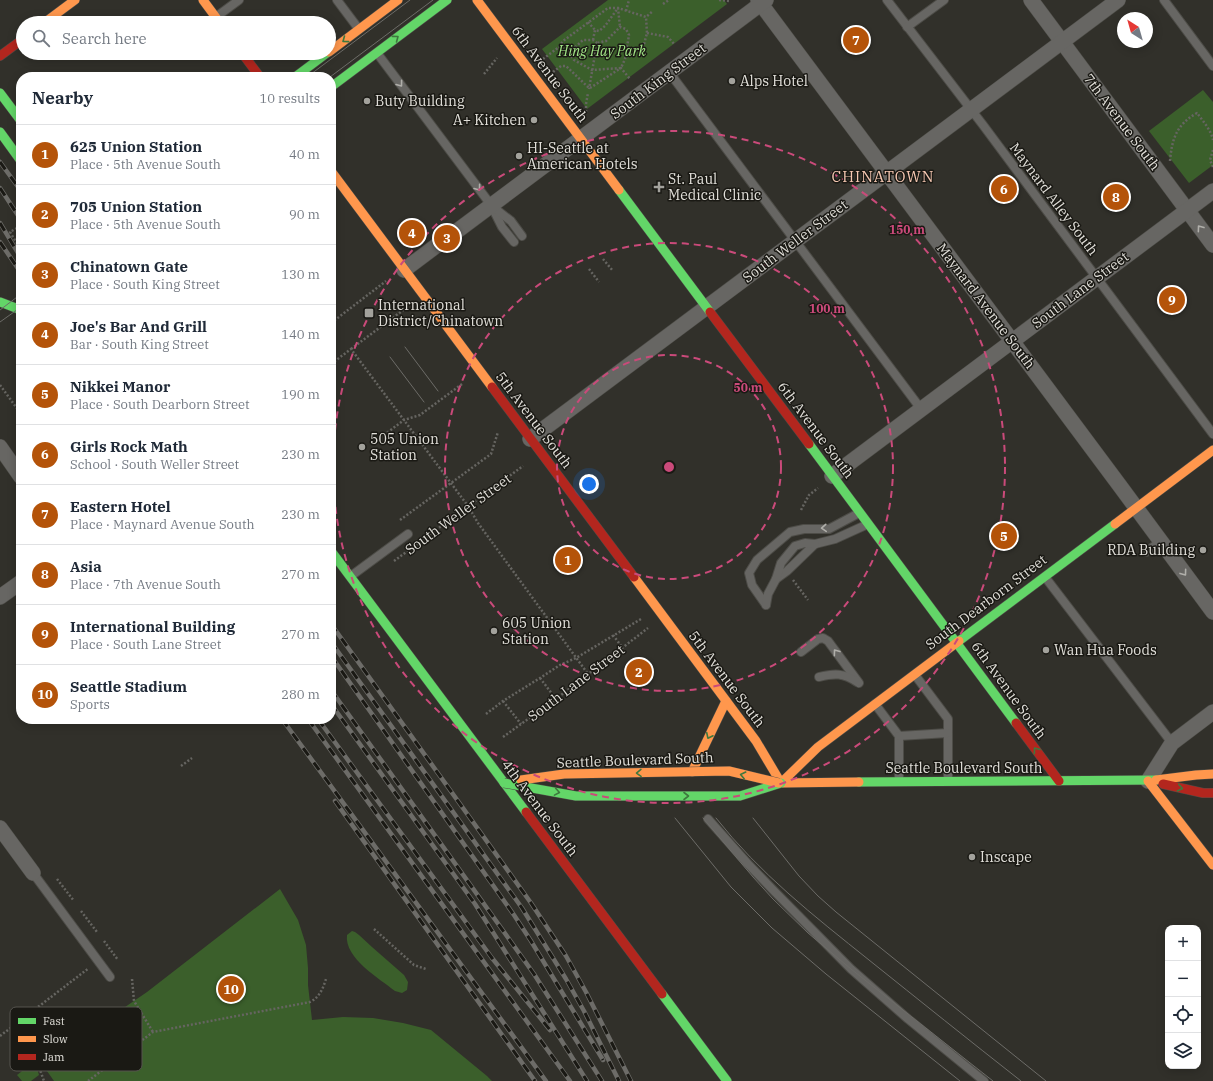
<!DOCTYPE html>
<meta charset="utf-8">
<style>
:root{--surface:#fff;--page:#f6f6f7;--text:#1f2937;--muted:#747a83;--line:#e0e1e3;--accent:#b45309}
body{margin:0;font-family:"IBM Plex Serif",serif;background:var(--page);color:var(--text)}
.controls{position:absolute;right:12px;bottom:12px;display:grid;overflow:hidden;border-radius:8px;box-shadow:0 2px 10px #0003}
.controls button{width:36px;height:36px;display:grid;place-items:center;padding:0;border:0;border-bottom:1px solid var(--line);background:var(--surface);color:var(--text);font:20px sans-serif}
.compass{position:absolute;left:1117px;top:12px;width:36px;height:36px;border-radius:50%;background:var(--surface);box-shadow:0 2px 10px #0003;rotate:323deg}
.you{position:absolute;left:589px;top:484px;width:14px;height:14px;margin:-10px;border:3px solid #fff;border-radius:50%;background:#1a73e8;box-shadow:0 0 0 6px #1a73e833}
.badge{display:grid;place-items:center;width:26px;height:26px;border-radius:50%;background:var(--accent);color:#fff;font-size:13px;font-weight:700}
.pin{position:absolute;translate:-50% -50%;border:2px solid #fff;box-shadow:0 1px 4px #0006}
.list{margin:0;padding:0;list-style:none}
h2{display:flex;justify-content:space-between;align-items:center;height:52px;margin:0;padding:0 16px;font-size:17px}
h2 small{font-size:13px;font-weight:400;color:var(--muted)}
.list li{display:grid;grid-template-columns:26px 1fr auto;gap:12px;align-items:center;box-sizing:border-box;height:60px;padding:0 16px;border-top:1px solid var(--line)}
.list b{display:block;font-size:15px;white-space:nowrap}
.list p{margin:0;font-size:13px;white-space:nowrap;color:var(--muted)}
.list em{font-size:13px;font-style:normal;color:var(--muted)}
.icon{flex:none;width:22px;height:22px;fill:none;stroke:currentColor;stroke-width:2;stroke-linecap:round;stroke-linejoin:round}
.map{position:relative;flex:none;width:1213px;height:1081px;overflow:hidden}
.search{position:absolute;background:var(--surface);box-shadow:0 2px 10px #0003;left:16px;top:16px;width:320px;height:44px;display:flex;align-items:center;gap:10px;box-sizing:border-box;padding:0 14px;border-radius:22px;color:var(--muted);font-size:15px}
.panel{position:absolute;background:var(--surface);box-shadow:0 2px 10px #0003;left:16px;top:72px;width:320px;height:652px;border-radius:16px}
.map>svg:first-child{display:block}
.green{fill:#3b5f2b}
.lines{fill:none;stroke-linecap:round;stroke-linejoin:round}
.lane-casing{stroke:#4d4c47;stroke-width:10}
.street-casing{stroke:#4d4c47;stroke-width:16}
.fast-casing{stroke:#4d4c47;stroke-width:10}
.slow-casing{stroke:#4d4c47;stroke-width:10}
.jam-casing{stroke:#4d4c47;stroke-width:10}
.path{stroke:#666561;stroke-width:2.5;stroke-dasharray:2 2;stroke-linecap:butt}
.lane{stroke:#676663;stroke-width:8}
.street{stroke:#676663;stroke-width:15}
.fast{stroke:#63d668;stroke-width:9}
.slow{stroke:#ff974d;stroke-width:9}
.jam{stroke:#b3261e;stroke-width:9}
.tram{stroke:#6d6c68;stroke-width:1}
.rail-casing{stroke:#6d6c68;stroke-width:4.5}
.rail{stroke:#1a1914;stroke-width:3;stroke-dasharray:9;stroke-linecap:butt}
.fast-bridge-casing{stroke:#4d4c47;stroke-width:10;stroke-linecap:butt}
.slow-bridge-casing{stroke:#4d4c47;stroke-width:10;stroke-linecap:butt}
.fast-bridge{stroke:#63d668;stroke-width:9}
.slow-bridge{stroke:#ff974d;stroke-width:9}
.oneway{stroke:#3e783e}
.oneway2{stroke:#b0afaa}
.ring{fill:none;stroke:#ca4a7a;stroke-width:2;stroke-dasharray:7 5}
.poi-dot{fill:#a3a29c;stroke:#1a1914;stroke-width:1.5}
.labels{text-anchor:middle;stroke-width:3;stroke-linejoin:round;paint-order:stroke}
.park-label{font-size:14px;font-style:italic;fill:#a2e687;stroke:#1a1914}
.street-label{font-size:14px;fill:#e1dfd9;stroke:#1a1914}
.poi-label{font-size:14px;fill:#e1dfd9;stroke:#1a1914;text-anchor:start}
.neighbourhood-label{font-size:15px;letter-spacing:1px;fill:#f6c8b2;stroke:#1a1914}
.key{fill:#1a1914;stroke:#56544f;stroke-width:1}
.key-label{font-size:11px;fill:#e1dfd9}
.centre{fill:#ca4a7a;stroke:#1a1914;stroke-width:2}
.ring-label{font-size:12px;text-anchor:middle;font-weight:bold;fill:#ca4a7a;stroke:#1a1914;stroke-width:3;stroke-linejoin:round;paint-order:stroke}
</style>
<div class="map">
<svg width="1213" height="1081" viewBox="0 0 1213 1081">
<rect width="100%" height="100%" fill="#31302a"/>
<g class="green">
<polygon points="608,0 724,0 727,4 587,109 542,49"/>
<polygon points="1203,90 1213,102 1213,165 1189,183 1149,131"/>
<polygon points="280,889 298,920 306,945 308,968 308,985 312,1020 343,1017 373,1018 403,1023 431,1030 487,1076 492,1081 54,1081 42,1064 147,992"/>
<path d="M 352,931 L 355,932 L 359,935 L 372,947 L 404,975 L 408,982 L 407,990 L 402,993 L 395,991 C 380,979 344,958 347,935 Z"/>
<polygon points="35,1061 39,1075 31,1081 22,1081 17,1075"/>
</g>
<g class="lines">
<g class="lane-casing">
<g id="lane">
<polyline points="337,0 358,28"/>
<polyline points="887,0 983,125 1213,434"/>
<polyline points="1164,0 1213,66"/>
<polyline points="216,17 239,0"/>
<polyline points="907,27 944,0"/>
<polyline points="377,53 491,205 502,227 514,242"/>
<polyline points="669,72 921,409"/>
<polyline points="493,207 511,221 522,236"/>
<polyline points="1146,552 1161,541"/>
<polyline points="351,576 408,534"/>
<polyline points="1045,577 1172,743"/>
<polyline points="776,579 787,571 815,544 835,539 868,524"/>
<polyline points="766,605 752,585 749,573 757,560 790,532 804,529 829,529 859,513"/>
<polyline points="766,605 768,594 776,579 781,563 795,546 805,543 815,544"/>
<polyline points="801,652 818,639 823,638 828,641 859,683"/>
<polyline points="915,675 948,719 948,781"/>
<path d="M 819,677 C 835,673 843,673 857,682"/>
<polyline points="875,704 899,736 899,781"/>
<polyline points="899,736 948,733"/>
<polyline points="708,819 748,864 775,892 851,969 908,1019 984,1081"/>
<polyline points="33,873 110,977"/>
</g>
</g>
<g class="street-casing">
<g id="street">
<polyline points="758,0 1120,486 1213,612"/>
<polyline points="1031,0 1213,245"/>
<polyline points="453,234 766,0"/>
<polyline points="404,270 440,243"/>
<polyline points="530,439 1118,0"/>
<polyline points="0,447 21,477"/>
<polyline points="832,476 1213,191"/>
<polyline points="0,597 21,582"/>
<polyline points="1148,781 1172,743 1213,712"/>
<polyline points="0,828 33,873"/>
</g>
</g>
<g class="fast-casing">
<g id="fast">
<polyline points="295,77 327,53"/>
<polyline points="331,87 447,0"/>
<polyline points="0,93 21,121"/>
<polyline points="0,132 21,161"/>
<polyline points="619,190 710,312"/>
<polyline points="0,302 21,310"/>
<polyline points="809,444 1016,723"/>
<polyline points="331,551 526,812"/>
<polyline points="959,641 1115,524"/>
<polyline points="859,782 1156,780"/>
<polyline points="662,994 727,1081"/>
</g>
</g>
<g class="slow-casing">
<g id="slow">
<polyline points="203,0 220,23"/>
<polyline points="477,0 619,190"/>
<polyline points="44,23 75,0"/>
<polyline points="329,52 398,0"/>
<polyline points="331,171 492,387"/>
<polyline points="1115,524 1213,450"/>
<polyline points="634,577 756,741 781,783 859,782"/>
<polyline points="692,772 726,701"/>
<polyline points="1156,780 1196,775 1213,774"/>
<polyline points="1148,781 1213,865"/>
<polyline points="781,783 818,747 959,641"/>
</g>
</g>
<g class="jam-casing">
<g id="jam">
<polyline points="242,53 260,77"/>
<polyline points="0,56 23,39"/>
<polyline points="710,312 809,444"/>
<polyline points="492,387 634,577"/>
<polyline points="1016,723 1059,781"/>
<polyline points="1163,784 1203,793 1213,793"/>
<polyline points="526,812 662,994"/>
</g>
</g>
<g class="path">
<polyline points="719,0 730,1"/>
<polyline points="663,4 669,0"/>
<polyline points="626,11 629,0"/>
<polyline points="588,22 595,30"/>
<polyline points="647,33 668,37 675,45"/>
<polyline points="593,40 595,30 599,31 605,26 618,8 620,27"/>
<polyline points="559,47 563,41 608,8 618,8 646,17 653,11"/>
<polyline points="627,49 643,48 647,33 646,17"/>
<polyline points="569,53 574,60 592,70 621,68 625,59 629,35 626,29 620,27 606,41 597,43 589,89"/>
<polyline points="543,59 559,47 569,53 583,40 593,40 597,43"/>
<polyline points="553,72 561,66 566,66 589,88"/>
<polyline points="484,74 497,58"/>
<polyline points="590,88 621,68 630,79"/>
<polyline points="586,112 586,104 588,93"/>
<polyline points="1213,150 1210,160 1213,167"/>
<path d="M 1170,161 C 1172,139 1176,125 1197,113 C 1203,121 1211,130 1213,140"/>
<polyline points="17,228 10,232 21,250"/>
<polyline points="603,259 613,271"/>
<polyline points="589,269 599,282"/>
<polyline points="331,323 386,281"/>
<polyline points="351,349 406,308"/>
<polyline points="331,364 351,349 468,506 478,523 588,674"/>
<polyline points="0,385 21,414"/>
<polyline points="384,435 404,420 420,415 462,384"/>
<polyline points="801,510 809,495 818,488"/>
<polyline points="400,520 491,454 498,432"/>
<polyline points="394,561 523,466"/>
<polyline points="793,580 808,600"/>
<polyline points="613,635 622,647"/>
<polyline points="540,678 556,699"/>
<polyline points="503,701 521,724"/>
<polyline points="486,714 503,701 540,678 560,665 576,658 641,619"/>
<polyline points="503,737 556,699 648,628"/>
<polyline points="181,766 192,758"/>
<polyline points="57,879 74,901"/>
<polyline points="81,911 97,932"/>
<polyline points="374,929 414,965 426,969"/>
<polyline points="104,941 118,960"/>
<polyline points="132,979 134,1001 153,1032"/>
<polyline points="0,1036 89,968"/>
<polyline points="35,1056 44,1081"/>
<path d="M 88,1081 L 153,1032 L 310,1002 C 320,997 323,988 326,979"/>
</g>
<use href="#lane" class="lane"/>
<use href="#street" class="street"/>
<use href="#fast" class="fast"/>
<use href="#slow" class="slow"/>
<use href="#jam" class="jam"/>
<g class="tram">
<polyline points="307,77 410,0"/>
<polyline points="330,77 433,0"/>
<polyline points="0,310 21,294"/>
<polyline points="0,322 21,307"/>
<polyline points="405,347 438,391"/>
<polyline points="390,357 424,402"/>
<polyline points="675,818 731,887 772,928 826,974 960,1081"/>
<polyline points="703,818 753,877 773,899 808,933 851,969 993,1081"/>
<path d="M 716,818 C 759,873 814,916 869,960 C 919,1000 970,1041 1021,1081"/>
<polyline points="753,818 799,876 818,896 836,912 1046,1081"/>
</g>
<g class="rail-casing">
<g id="rail">
<polyline points="0,162 21,191"/>
<polyline points="0,188 21,220"/>
<polyline points="0,223 21,258"/>
<polyline points="0,242 21,273"/>
<polyline points="331,624 531,903 566,956 586,992 631,1081"/>
<polyline points="331,642 522,908 566,979 584,1011 619,1081"/>
<polyline points="331,656 514,915 531,941 603,1060"/>
<polyline points="331,690 534,974 602,1081"/>
<polyline points="331,704 475,904 587,1081"/>
<polyline points="282,719 546,1081"/>
<polyline points="308,719 570,1081"/>
<polyline points="318,719 492,958 550,1030"/>
<polyline points="335,801 535,1081"/>
</g>
</g>
<use href="#rail" class="rail"/>
<g class="fast-bridge-casing">
<polyline id="fast-bridge" points="504,783 576,796 740,796 781,783"/>
</g>
<g class="slow-bridge-casing">
<polyline id="slow-bridge" points="521,780 564,774 729,771 779,783"/>
</g>
<use href="#fast-bridge" class="fast-bridge"/>
<use href="#slow-bridge" class="slow-bridge"/>
</g>
<defs><path id="oneway-chevron" d="M-2-3.5L2.5 0L-2 3.5" fill="none" stroke-width="1.6" stroke-linecap="round" stroke-linejoin="round"/></defs>
<g class="oneway">
<use href="#oneway-chevron" transform="translate(396 38) rotate(-37)"/>
<use href="#oneway-chevron" transform="translate(345 40) rotate(143)"/>
<use href="#oneway-chevron" transform="translate(709 736) rotate(116)"/>
<use href="#oneway-chevron" transform="translate(1036 750) rotate(-126)"/>
<use href="#oneway-chevron" transform="translate(639 773) rotate(179)"/>
<use href="#oneway-chevron" transform="translate(743 775) rotate(-167)"/>
<use href="#oneway-chevron" transform="translate(1180 788) rotate(12)"/>
<use href="#oneway-chevron" transform="translate(557 792) rotate(10)"/>
<use href="#oneway-chevron" transform="translate(686 796)"/>
</g>
<g class="oneway2">
<use href="#oneway-chevron" transform="translate(400 84) rotate(53)"/>
<use href="#oneway-chevron" transform="translate(478 188) rotate(53)"/>
<use href="#oneway-chevron" transform="translate(1200 228) rotate(-126)"/>
<use href="#oneway-chevron" transform="translate(824 528) rotate(176)"/>
<use href="#oneway-chevron" transform="translate(1184 573) rotate(54)"/>
<use href="#oneway-chevron" transform="translate(836 652) rotate(-126)"/>
</g>
<g class="ring">
<circle cx="669" cy="467" r="112"/>
<circle cx="669" cy="467" r="224"/>
<circle cx="669" cy="467" r="336"/>
</g>
<g class="poi-dot">
<circle cx="732" cy="81" r="4"/>
<circle cx="367" cy="101" r="4"/>
<circle cx="534" cy="120" r="4"/>
<circle cx="519" cy="156" r="4"/>
<path d="M657 181h4v4h4v4h-4v4h-4v-4h-4v-4h4z"/>
<rect x="364" y="308" width="10" height="10" rx="2"/>
<circle cx="362" cy="447" r="4"/>
<circle cx="1203" cy="550" r="4"/>
<circle cx="494" cy="631" r="4"/>
<circle cx="1046" cy="650" r="4"/>
<circle cx="972" cy="857" r="4"/>
</g>
<g class="labels">
<g class="park-label">
<text x="602" y="56">Hing Hay Park</text>
</g>
<g class="street-label">
<text transform="translate(550 74) rotate(53)" y="5">6th Avenue South</text>
<text transform="translate(658 81) rotate(-37)" y="5">South King Street</text>
<text transform="translate(1122 122) rotate(53)" y="5">7th Avenue South</text>
<text transform="translate(1054 199) rotate(53)" y="5">Maynard Alley South</text>
<text transform="translate(795 241) rotate(-37)" y="5">South Weller Street</text>
<text transform="translate(1080 290) rotate(-37)" y="5">South Lane Street</text>
<text transform="translate(986 306) rotate(53)" y="5">Maynard Avenue South</text>
<text transform="translate(534 420) rotate(53)" y="5">5th Avenue South</text>
<text transform="translate(816 430) rotate(53)" y="5">6th Avenue South</text>
<text transform="translate(458 514) rotate(-36)" y="5">South Weller Street</text>
<text transform="translate(986 602) rotate(-37)" y="5">South Dearborn Street</text>
<text transform="translate(727 679) rotate(53)" y="5">5th Avenue South</text>
<text transform="translate(576 683) rotate(-37)" y="5">South Lane Street</text>
<text transform="translate(1009 690) rotate(54)" y="5">6th Avenue South</text>
<text transform="translate(635 760) rotate(-2)" y="5">Seattle Boulevard South</text>
<text x="964" y="773">Seattle Boulevard South</text>
<text transform="translate(540 808) rotate(53)" y="5">4th Avenue South</text>
</g>
<g class="poi-label">
<text x="740" y="86">Alps Hotel</text>
<text x="375" y="106">Buty Building</text>
<text x="526" y="125" text-anchor="end">A+ Kitchen</text>
<text x="527" y="153">HI-Seattle at<tspan x="527" dy="16">American Hotels</tspan></text>
<text x="668" y="184">St. Paul<tspan x="668" dy="16">Medical Clinic</tspan></text>
<text x="378" y="310">International<tspan x="378" dy="16">District/Chinatown</tspan></text>
<text x="370" y="444">505 Union<tspan x="370" dy="16">Station</tspan></text>
<text x="1195" y="555" text-anchor="end">RDA Building</text>
<text x="502" y="628">605 Union<tspan x="502" dy="16">Station</tspan></text>
<text x="1054" y="655">Wan Hua Foods</text>
<text x="980" y="862">Inscape</text>
</g>
<g class="neighbourhood-label">
<text x="883" y="182">CHINATOWN</text>
</g>
</g>
<rect x="10" y="1007" width="132" height="64" rx="6" class="key"/>
<rect x="18" y="1018" width="18" height="6" fill="#63d668"/>
<rect x="18" y="1036" width="18" height="6" fill="#ff974d"/>
<rect x="18" y="1054" width="18" height="6" fill="#b3261e"/>
<g class="key-label">
<text x="43" y="1025">Fast</text>
<text x="43" y="1043">Slow</text>
<text x="43" y="1061">Jam</text>
</g>
<circle cx="669" cy="467" r="6" class="centre"/>
<g class="ring-label">
<text x="907" y="234">150 m</text>
<text x="827" y="313">100 m</text>
<text x="748" y="392">50 m</text>
</g>
</svg>
<div class="controls">
<button>+</button>
<button>−</button>
<button><svg class="icon" aria-label="locate" viewBox="0 0 24 24"><circle cx="12" cy="12" r="6"/><path d="M12 2v4M12 18v4M2 12h4M18 12h4"/></svg></button>
<button><svg class="icon" aria-label="layers" viewBox="0 0 24 24"><path d="M12 4l9 5-9 5-9-5zM3 14l9 5 9-5"/></svg></button>
</div>
<svg class="compass" viewBox="-18 -18 36 36"><path d="M0-13l5 13h-10z" fill="#e53935"/><path d="M0 13l5-13h-10z" fill="#747a83"/></svg>
<div class="you"></div>
<div class="pin badge" style="left:568px;top:560px">1</div>
<div class="pin badge" style="left:639px;top:672px">2</div>
<div class="pin badge" style="left:447px;top:238px">3</div>
<div class="pin badge" style="left:412px;top:233px">4</div>
<div class="pin badge" style="left:1004px;top:536px">5</div>
<div class="pin badge" style="left:1004px;top:189px">6</div>
<div class="pin badge" style="left:856px;top:40px">7</div>
<div class="pin badge" style="left:1116px;top:197px">8</div>
<div class="pin badge" style="left:1172px;top:300px">9</div>
<div class="pin badge" style="left:231px;top:989px">10</div>
<div class="search"><svg class="icon" aria-label="search" viewBox="0 0 24 24"><circle cx="10" cy="10" r="6"/><path d="M15 15l6 6"/></svg>Search here</div>
<section class="panel">
<h2>Nearby<small>10 results</small></h2>
<ul class="list">
<li><span class="badge">1</span><div><b>625 Union Station</b><p>Place · 5th Avenue South</p></div><em>40 m</em></li>
<li><span class="badge">2</span><div><b>705 Union Station</b><p>Place · 5th Avenue South</p></div><em>90 m</em></li>
<li><span class="badge">3</span><div><b>Chinatown Gate</b><p>Place · South King Street</p></div><em>130 m</em></li>
<li><span class="badge">4</span><div><b>Joe's Bar And Grill</b><p>Bar · South King Street</p></div><em>140 m</em></li>
<li><span class="badge">5</span><div><b>Nikkei Manor</b><p>Place · South Dearborn Street</p></div><em>190 m</em></li>
<li><span class="badge">6</span><div><b>Girls Rock Math</b><p>School · South Weller Street</p></div><em>230 m</em></li>
<li><span class="badge">7</span><div><b>Eastern Hotel</b><p>Place · Maynard Avenue South</p></div><em>230 m</em></li>
<li><span class="badge">8</span><div><b>Asia</b><p>Place · 7th Avenue South</p></div><em>270 m</em></li>
<li><span class="badge">9</span><div><b>International Building</b><p>Place · South Lane Street</p></div><em>270 m</em></li>
<li><span class="badge">10</span><div><b>Seattle Stadium</b><p>Sports</p></div><em>280 m</em></li>
</ul>
</section>
</div>
